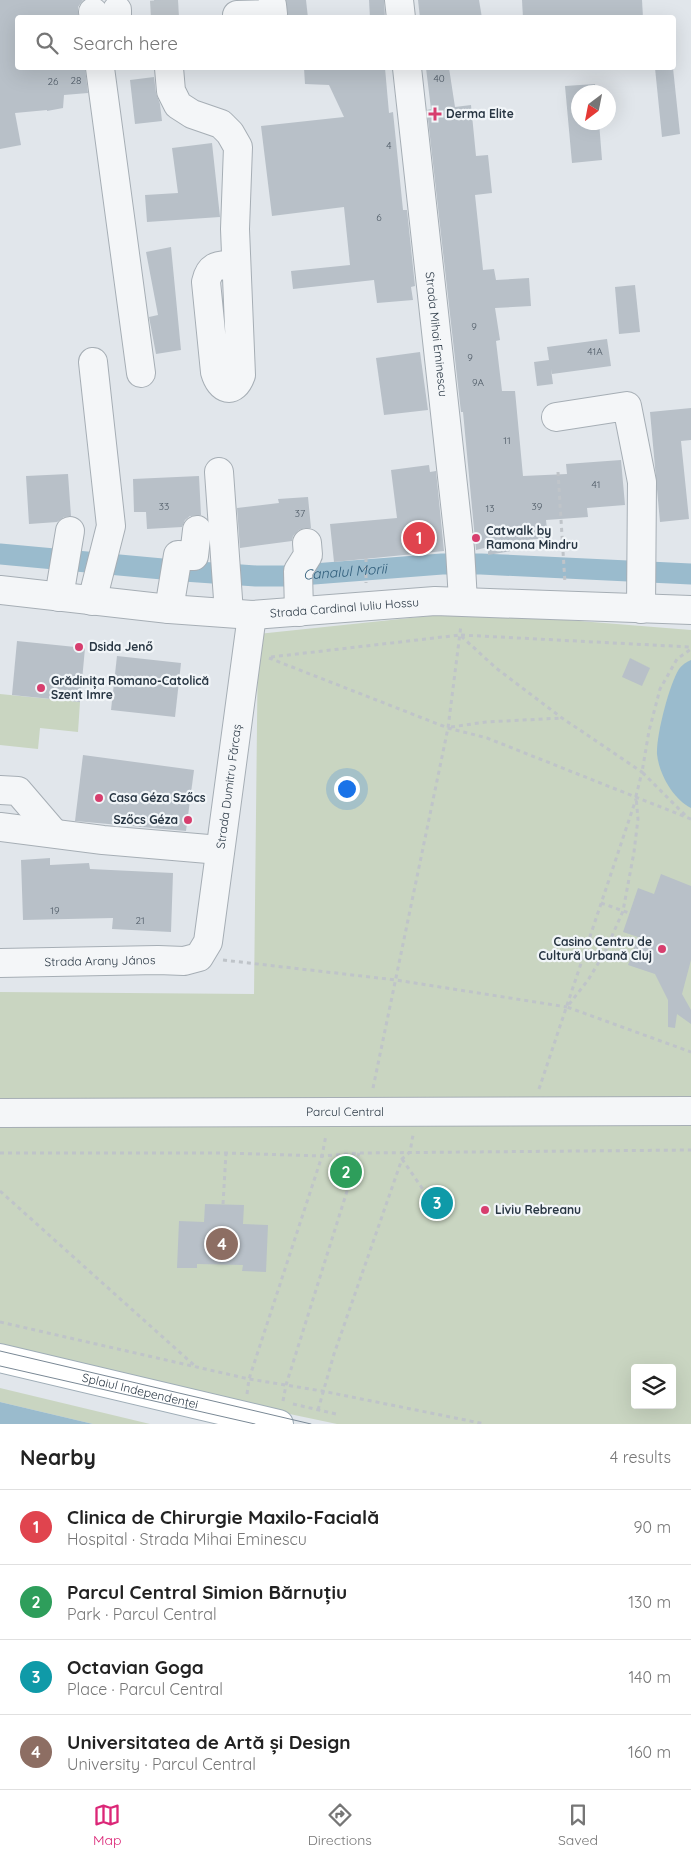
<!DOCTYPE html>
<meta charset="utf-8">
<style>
:root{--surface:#fff;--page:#f6f6f6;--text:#222;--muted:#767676;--line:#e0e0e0;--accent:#db2777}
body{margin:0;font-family:Quicksand,sans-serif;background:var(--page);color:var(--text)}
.controls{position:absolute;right:15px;bottom:15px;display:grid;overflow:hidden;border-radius:5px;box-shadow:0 5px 20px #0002}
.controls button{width:45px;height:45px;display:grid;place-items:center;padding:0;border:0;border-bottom:1px solid var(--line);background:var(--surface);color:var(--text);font:25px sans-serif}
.compass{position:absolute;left:571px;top:85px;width:45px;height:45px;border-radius:50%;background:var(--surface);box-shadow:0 5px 20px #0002;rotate:212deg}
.you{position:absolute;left:346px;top:788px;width:18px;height:18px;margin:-12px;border:4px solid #fff;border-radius:50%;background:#1a73e8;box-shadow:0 0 0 8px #1a73e833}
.badge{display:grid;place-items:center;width:32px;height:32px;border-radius:50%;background:var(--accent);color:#fff;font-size:16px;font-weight:700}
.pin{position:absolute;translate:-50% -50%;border:2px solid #fff;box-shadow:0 1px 5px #0006}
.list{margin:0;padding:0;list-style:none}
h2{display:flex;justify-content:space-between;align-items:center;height:65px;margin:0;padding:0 20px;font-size:21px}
h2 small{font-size:16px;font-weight:400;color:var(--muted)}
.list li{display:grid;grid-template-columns:32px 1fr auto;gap:15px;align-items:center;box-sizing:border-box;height:75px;padding:0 20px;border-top:1px solid var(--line)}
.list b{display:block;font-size:19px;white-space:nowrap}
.list p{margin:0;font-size:16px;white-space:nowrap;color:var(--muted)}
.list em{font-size:16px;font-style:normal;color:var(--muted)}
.icon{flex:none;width:28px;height:28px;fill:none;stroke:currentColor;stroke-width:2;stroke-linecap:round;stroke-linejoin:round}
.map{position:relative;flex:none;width:691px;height:1424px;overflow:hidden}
.search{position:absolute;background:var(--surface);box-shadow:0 5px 20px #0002;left:15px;right:15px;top:15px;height:55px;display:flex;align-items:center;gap:12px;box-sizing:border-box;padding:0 18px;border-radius:5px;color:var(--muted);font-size:19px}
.sheet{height:365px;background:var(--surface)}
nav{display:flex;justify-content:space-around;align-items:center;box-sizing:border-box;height:70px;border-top:1px solid var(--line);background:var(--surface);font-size:14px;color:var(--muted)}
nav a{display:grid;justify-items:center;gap:2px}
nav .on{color:var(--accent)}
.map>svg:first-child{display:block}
.green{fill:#c9d5c1;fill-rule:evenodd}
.water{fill:#9abbcd}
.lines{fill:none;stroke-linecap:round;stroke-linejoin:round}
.canal{stroke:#9abbcd;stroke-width:21}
.building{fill:#b8c0c8}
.minor-tunnel{stroke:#bcc3c9;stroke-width:28;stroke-dasharray:28 14;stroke-linecap:butt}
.minor-casing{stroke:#a6aeb5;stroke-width:30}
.major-casing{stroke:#9fadb7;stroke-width:30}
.path{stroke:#bfc4c9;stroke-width:3;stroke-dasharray:4 4;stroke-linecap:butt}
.minor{stroke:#f4f6f8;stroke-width:28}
.major{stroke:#fff;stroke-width:28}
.tram{stroke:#798895;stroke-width:1}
.poi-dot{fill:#d73e6e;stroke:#f1f5f8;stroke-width:2}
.labels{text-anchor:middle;stroke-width:4.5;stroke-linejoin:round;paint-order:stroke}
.number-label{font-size:10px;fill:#4c5864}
.poi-label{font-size:12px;font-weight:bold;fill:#283643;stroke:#f1f5f8;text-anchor:start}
.street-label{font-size:12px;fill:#283643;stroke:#f1f5f8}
.water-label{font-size:14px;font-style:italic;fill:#2f5d7a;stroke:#f1f5f8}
</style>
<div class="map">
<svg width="691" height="1424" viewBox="0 0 691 1424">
<rect width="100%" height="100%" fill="#e1e6eb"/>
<g class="green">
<path d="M 467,612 L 691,630 L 691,1424 L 337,1424 L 176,1390 L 0,1349 L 0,992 L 254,994 L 258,634 ZM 635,1368 L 672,1368 L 672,1405 L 635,1405 Z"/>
<polygon points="0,694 80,702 78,732 40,728 38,749 0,745"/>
<polygon points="0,1388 150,1424 93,1424 0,1402"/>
</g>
<g class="water">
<path d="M 691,660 L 691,808 C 673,799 659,774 657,754 C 656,736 669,685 679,669 C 682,665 686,662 691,660 Z"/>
<polygon points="0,1402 93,1424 0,1424"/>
</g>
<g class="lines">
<path class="canal" id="s1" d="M 0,554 L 184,571 L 256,576 L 288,576 L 442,564 L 481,564 L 691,574"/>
</g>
<g class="building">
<polygon points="0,0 83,0 78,7 78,18 18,18 18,68 85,68 88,93 64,95 63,108 47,111 47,110 15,113 21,145 0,149"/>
<polygon points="154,0 174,0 173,18 156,18"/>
<polygon points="286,0 306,0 308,18 288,18"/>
<polygon points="369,0 384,0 385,18 370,18"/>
<polygon points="418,0 479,0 482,18 420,18"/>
<polygon points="522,0 642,0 643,18 523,18"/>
<polygon points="304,68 385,68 389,113 393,112 403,210 407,210 415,286 411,287 413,300 377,303 374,280 293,289 291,271 350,265 344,207 272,216 261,126 344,117 329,85 305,84"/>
<polygon points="426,68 449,68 455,107 471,105 476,156 488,155 492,193 475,195 483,270 494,269 496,280 529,278 531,306 495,308 500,340 496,341 502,391 515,391 523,476 567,474 566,464 621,460 625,505 587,508 588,517 546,520 548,538 526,540 512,545 511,551 488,555 488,547 476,550 463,412 461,412 427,110 431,109"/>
<polygon points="655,68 673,68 680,134 662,137"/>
<polygon points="154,77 156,93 160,104 162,121 135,124 130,80"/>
<polygon points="595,84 596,92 578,92 578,122 599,122 602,160 572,163 565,86"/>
<polygon points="212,143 220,217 147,222 145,195 178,193 172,148"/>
<polygon points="171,247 181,350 156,354 149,317 158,315 146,252"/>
<polygon points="635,285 640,332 619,334 615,287"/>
<polygon points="607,339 611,366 552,374 551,369 553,384 537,386 534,362 549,360 547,347"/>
<polygon points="420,352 428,410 384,415 376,358"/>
<polygon points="691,408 691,440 681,441 689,519 660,522 650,412"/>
<polygon points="429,465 430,472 436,471 444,551 334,562 330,524 397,518 391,470"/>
<polygon points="68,474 71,516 64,517 57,522 29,524 26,476"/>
<polygon points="199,476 201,515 190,516 185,520 182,527 147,529 146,512 134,512 133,479"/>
<polygon points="308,497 311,528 305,528 299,530 293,536 292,541 240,548 237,508 279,503 278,499"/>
<polygon points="17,641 85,648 80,702 12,695"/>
<polygon points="117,656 181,663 175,717 111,710"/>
<polygon points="630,658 650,668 642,686 622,677"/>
<polygon points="83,755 194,770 186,831 75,821"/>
<polygon points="50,858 50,865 89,863 90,869 173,873 171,932 112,929 113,918 23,920 21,860"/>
<polygon points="661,874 691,886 691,960 682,994 691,1010 691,1024 677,1014 675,1028 668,1027 668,1000 655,974 628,965 638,937 623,932 638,888 654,894"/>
<polygon points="205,1204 244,1205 243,1224 268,1225 266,1272 242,1271 243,1265 197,1264 197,1268 177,1268 179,1221 204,1222"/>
</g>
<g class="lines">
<polyline class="minor-tunnel" points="164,0 165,18"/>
<g class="minor-casing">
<g id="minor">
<polyline points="399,0 401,18"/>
<polyline points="117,10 117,18"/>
<polyline points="93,12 94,18"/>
<polyline points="238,18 237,15 273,14 272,5"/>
<polyline points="100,68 141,373"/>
<path d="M 169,68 L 171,91 L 178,105 L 192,114 L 221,124 L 230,133 L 238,147 L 235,229 L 241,375 C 234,395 220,390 215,372 L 206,282 C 210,263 220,266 236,264"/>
<path id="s2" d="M 407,68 L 460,549 L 463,601"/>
<polyline points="556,417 627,406 642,482 641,609"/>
<polyline points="219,472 229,613"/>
<path id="s3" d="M 0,590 L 169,609 L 252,615 L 435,601 L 691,610"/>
<polyline points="59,597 70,531"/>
<polyline points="92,601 111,526 93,362"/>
<polyline points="169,609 178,555 194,556 197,530"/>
<polyline points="299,612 298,571 308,555 307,543"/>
<polyline points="0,790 18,791 54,833"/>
<polyline points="0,827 103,840 220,850"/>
<path id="s4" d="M 0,963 L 158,960 L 184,961 L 199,957 L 208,942 L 252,615"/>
<path id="s5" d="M 0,1113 L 691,1111"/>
</g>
</g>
<g class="major-casing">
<g id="major">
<path id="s6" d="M 0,1358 L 279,1424"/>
</g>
</g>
<g class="path">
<polyline points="558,472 565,583"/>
<polyline points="366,558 366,583"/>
<polyline points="461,635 691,647"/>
<polyline points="271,657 460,635 496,668 562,718 642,772 636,796 638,819 634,852 623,911 604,954 588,980 567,1007 691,1052"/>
<polyline points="269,658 448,728 487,738 691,819"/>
<polyline points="451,727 486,722 562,718"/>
<polyline points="685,815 642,772 649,731 660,689 677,659 691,649"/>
<polyline points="601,903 629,913"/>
<polyline points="223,960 396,980 567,1007"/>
<polyline points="373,1088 448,728 461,625"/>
<polyline points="539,1089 636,799"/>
<polyline points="0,1153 226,1153 322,1156 359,1153 691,1150"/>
<polyline points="402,1159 429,1198"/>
<polyline points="0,1191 195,1366"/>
<polyline points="223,1204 226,1153"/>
<polyline points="0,1322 249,1379 322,1391 485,1424"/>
<polyline points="247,1394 249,1379 322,1156 326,1135"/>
<polyline points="283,1401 286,1385 359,1153"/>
<polyline points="293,1404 336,1414"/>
<polyline points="318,1410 334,1354 402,1159 410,1152 413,1135"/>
</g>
<use href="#minor" class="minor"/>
<use href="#major" class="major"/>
<g class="tram">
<polyline points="0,1351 311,1424"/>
<polyline points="0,1366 255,1424"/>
</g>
</g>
<g class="poi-dot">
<path d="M432.5 106.5h5v5h5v5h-5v5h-5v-5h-5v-5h5z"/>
<circle cx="476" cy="538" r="5"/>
<circle cx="79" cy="647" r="5"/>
<circle cx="41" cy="688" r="5"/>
<circle cx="99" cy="798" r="5"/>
<circle cx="188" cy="820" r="5"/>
<circle cx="662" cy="949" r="5"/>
<circle cx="485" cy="1210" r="5"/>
</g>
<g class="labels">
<g class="number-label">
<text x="439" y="82">40</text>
<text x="76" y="84">28</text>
<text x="53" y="85">26</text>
<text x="389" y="149">4</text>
<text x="379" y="221">6</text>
<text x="474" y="330">9</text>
<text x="595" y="355">41A</text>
<text x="470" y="361">9</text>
<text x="478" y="386">9A</text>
<text x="507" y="444">11</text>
<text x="596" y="488">41</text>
<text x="164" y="510">33</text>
<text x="537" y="510">39</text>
<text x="490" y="512">13</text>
<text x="300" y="517">37</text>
<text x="55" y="914">19</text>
<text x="140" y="924">21</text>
</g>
<g class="poi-label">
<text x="446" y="118">Derma Elite</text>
<text x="486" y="535">Catwalk by<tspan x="486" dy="14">Ramona Mindru</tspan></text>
<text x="89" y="651">Dsida Jenő</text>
<text x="51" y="685">Grădinița Romano-Catolică<tspan x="51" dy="14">Szent Imre</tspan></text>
<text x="109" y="802">Casa Géza Szőcs</text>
<text x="178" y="824" text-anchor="end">Szőcs Géza</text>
<text x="652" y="946" text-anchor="end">Casino Centru de<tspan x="652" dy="14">Cultură Urbană Cluj</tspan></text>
<text x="495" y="1214">Liviu Rebreanu</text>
</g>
<g class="street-label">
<text dy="4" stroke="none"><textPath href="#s2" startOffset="268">Strada Mihai Eminescu</textPath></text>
<text dy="4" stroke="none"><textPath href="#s3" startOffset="346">Strada Cardinal Iuliu Hossu</textPath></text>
<text dy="4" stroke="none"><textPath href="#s4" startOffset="374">Strada Dumitru Fărcaș</textPath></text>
<text dy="4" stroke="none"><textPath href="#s4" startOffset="100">Strada Arany János</textPath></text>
<text dy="4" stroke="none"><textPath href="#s5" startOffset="345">Parcul Central</textPath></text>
<text dy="4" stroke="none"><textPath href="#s6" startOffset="144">Splaiul Independenței</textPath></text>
</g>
<g class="water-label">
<text dy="5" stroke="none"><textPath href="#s1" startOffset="346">Canalul Morii</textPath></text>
</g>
</g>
</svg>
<div class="controls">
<button><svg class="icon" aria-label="layers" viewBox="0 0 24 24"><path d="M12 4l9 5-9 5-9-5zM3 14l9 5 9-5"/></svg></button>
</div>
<svg class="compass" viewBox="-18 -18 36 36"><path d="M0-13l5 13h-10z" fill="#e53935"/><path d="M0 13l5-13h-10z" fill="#767676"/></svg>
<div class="you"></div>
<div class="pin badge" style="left:419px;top:538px;background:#e0444e">1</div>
<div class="pin badge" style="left:346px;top:1172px;background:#2e9e5b">2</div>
<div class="pin badge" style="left:437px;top:1203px;background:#0f9aa8">3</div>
<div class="pin badge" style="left:222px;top:1244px;background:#8d6e63">4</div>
<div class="search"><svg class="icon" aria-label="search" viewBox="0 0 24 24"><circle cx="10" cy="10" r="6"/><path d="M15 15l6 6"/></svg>Search here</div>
</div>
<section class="sheet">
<h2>Nearby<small>4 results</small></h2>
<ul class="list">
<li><span class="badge" style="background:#e0444e">1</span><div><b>Clinica de Chirurgie Maxilo-Facială</b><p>Hospital · Strada Mihai Eminescu</p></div><em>90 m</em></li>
<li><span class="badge" style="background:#2e9e5b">2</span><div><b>Parcul Central Simion Bărnuțiu</b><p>Park · Parcul Central</p></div><em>130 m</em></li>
<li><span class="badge" style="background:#0f9aa8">3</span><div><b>Octavian Goga</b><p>Place · Parcul Central</p></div><em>140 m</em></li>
<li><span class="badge" style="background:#8d6e63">4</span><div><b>Universitatea de Artă și Design</b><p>University · Parcul Central</p></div><em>160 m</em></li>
</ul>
</section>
<nav>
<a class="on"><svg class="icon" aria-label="map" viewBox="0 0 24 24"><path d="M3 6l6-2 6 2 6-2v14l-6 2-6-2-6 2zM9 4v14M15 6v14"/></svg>Map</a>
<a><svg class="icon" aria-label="directions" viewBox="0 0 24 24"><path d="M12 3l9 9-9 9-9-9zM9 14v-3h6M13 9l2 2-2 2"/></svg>Directions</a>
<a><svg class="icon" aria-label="saved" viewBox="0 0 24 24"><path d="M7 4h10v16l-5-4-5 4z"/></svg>Saved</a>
</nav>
